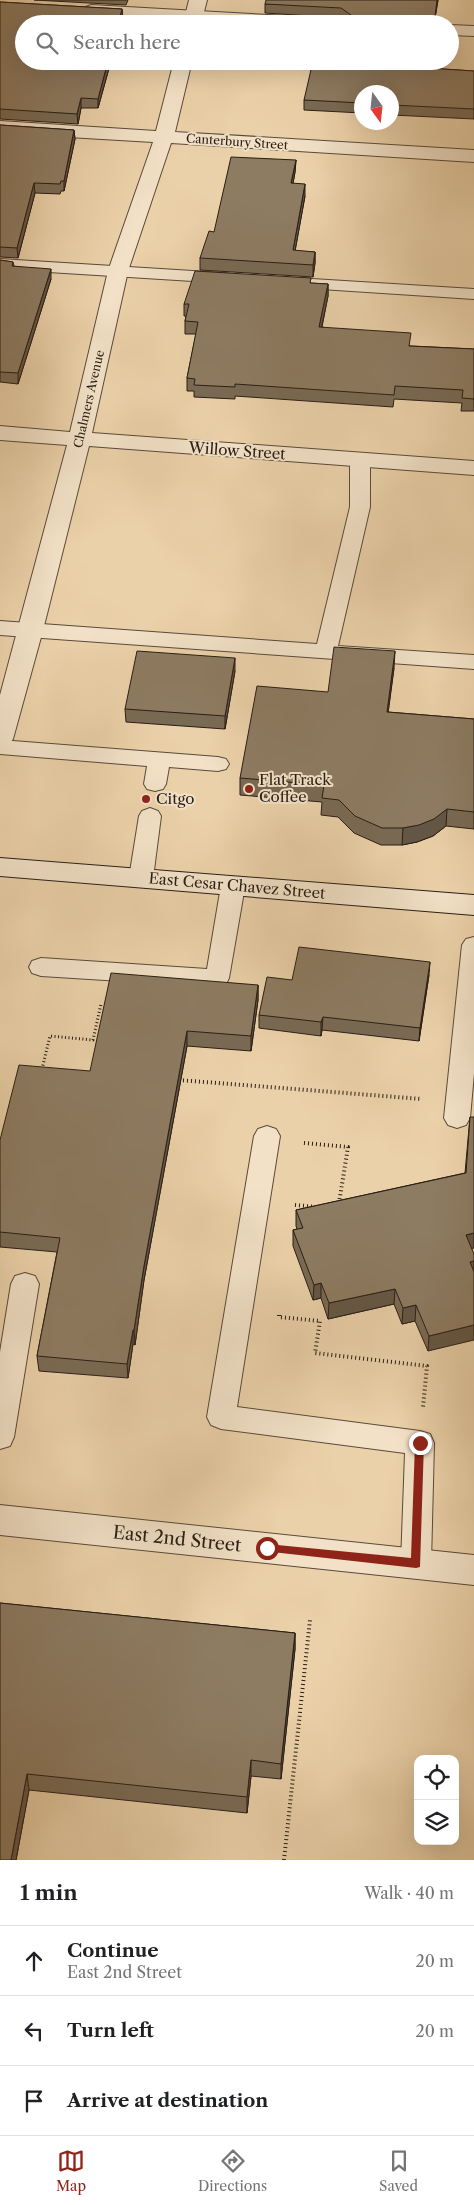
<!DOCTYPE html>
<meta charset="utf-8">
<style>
:root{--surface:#fff;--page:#f2f2f2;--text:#202124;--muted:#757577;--line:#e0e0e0;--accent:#8f2418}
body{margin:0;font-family:"Libre Caslon Text",serif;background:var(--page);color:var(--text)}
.controls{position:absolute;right:15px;bottom:15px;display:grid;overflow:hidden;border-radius:10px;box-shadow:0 5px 20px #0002}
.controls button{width:45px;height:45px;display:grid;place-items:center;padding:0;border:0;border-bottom:1px solid var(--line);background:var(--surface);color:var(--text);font:25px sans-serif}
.compass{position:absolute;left:354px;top:85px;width:45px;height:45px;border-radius:50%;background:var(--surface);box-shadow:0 5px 20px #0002;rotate:165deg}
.stop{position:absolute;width:15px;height:15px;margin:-11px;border:4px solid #8f2418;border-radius:50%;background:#fff}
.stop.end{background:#8f2418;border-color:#fff;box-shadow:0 1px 5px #0008}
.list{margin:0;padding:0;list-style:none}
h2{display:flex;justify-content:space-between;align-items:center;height:65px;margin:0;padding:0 20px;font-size:21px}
h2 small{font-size:16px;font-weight:400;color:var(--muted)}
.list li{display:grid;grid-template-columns:32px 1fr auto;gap:15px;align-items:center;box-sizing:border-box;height:70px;padding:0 20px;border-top:1px solid var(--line)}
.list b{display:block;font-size:19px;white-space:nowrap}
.list p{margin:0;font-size:16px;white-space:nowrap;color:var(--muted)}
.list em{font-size:16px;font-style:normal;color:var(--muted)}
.icon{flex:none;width:28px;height:28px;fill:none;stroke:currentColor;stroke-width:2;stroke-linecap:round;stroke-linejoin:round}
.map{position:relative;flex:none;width:474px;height:1860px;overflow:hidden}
.search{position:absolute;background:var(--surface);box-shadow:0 5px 20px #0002;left:15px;right:15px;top:15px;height:55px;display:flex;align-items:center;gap:12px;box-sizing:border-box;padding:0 18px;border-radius:28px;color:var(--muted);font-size:19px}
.sheet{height:275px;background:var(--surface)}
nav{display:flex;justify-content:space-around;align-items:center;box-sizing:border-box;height:70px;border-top:1px solid var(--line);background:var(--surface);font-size:14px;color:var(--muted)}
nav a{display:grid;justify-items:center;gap:2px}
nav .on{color:var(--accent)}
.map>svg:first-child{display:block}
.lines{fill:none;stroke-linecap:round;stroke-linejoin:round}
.service-casing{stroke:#594a3a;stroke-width:2}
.minor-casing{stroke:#594a3a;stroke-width:2}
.tertiary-casing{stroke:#594a3a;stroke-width:2}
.secondary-casing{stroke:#281d15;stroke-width:2}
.path-far1{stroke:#281d15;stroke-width:3;stroke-dasharray:1 2.5;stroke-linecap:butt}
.path{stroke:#281d15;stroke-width:4;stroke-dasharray:1 3;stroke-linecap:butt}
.service{fill:#f2e1c7;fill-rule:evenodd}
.minor{fill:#f2e1c7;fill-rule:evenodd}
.tertiary{fill:#f2e1c7;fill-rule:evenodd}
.secondary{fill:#f2e1c7;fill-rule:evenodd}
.wall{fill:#796a54;stroke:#281d15}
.shaded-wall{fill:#635645;stroke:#281d15}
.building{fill:#8d7b62;stroke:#281d15}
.route{fill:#8f2418}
.poi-dot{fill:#8f2418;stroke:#f2e1c7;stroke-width:2}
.labels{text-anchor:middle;stroke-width:4;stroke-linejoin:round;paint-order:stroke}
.far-street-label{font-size:12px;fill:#281d15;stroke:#f2e1c7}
.street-label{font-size:15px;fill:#281d15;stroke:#f2e1c7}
.poi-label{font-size:15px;fill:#281d15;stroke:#f2e1c7;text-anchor:start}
.near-street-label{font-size:18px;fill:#281d15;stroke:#f2e1c7}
</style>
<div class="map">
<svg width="474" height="1860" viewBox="0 0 474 1860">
<rect width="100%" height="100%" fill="#ebd1a9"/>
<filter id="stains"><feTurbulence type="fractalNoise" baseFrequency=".004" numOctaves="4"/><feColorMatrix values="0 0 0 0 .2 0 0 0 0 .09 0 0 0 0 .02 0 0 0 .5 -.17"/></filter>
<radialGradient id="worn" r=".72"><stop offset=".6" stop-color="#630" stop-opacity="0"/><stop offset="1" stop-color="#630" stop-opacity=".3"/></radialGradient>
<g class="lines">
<g class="service-casing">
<g id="service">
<polygon points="91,5 341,19 346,21 349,24 254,24 86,13 83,10 86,7"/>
<polygon points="450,25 474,26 474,36 450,35"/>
<polygon points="0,259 225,273 231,274 234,278 231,282 225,283 0,269"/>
<polygon points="296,278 474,289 474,299 290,287 287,283 290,279"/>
<polygon points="360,454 367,456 370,460 370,507 338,646 474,655 474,669 0,635 0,621 317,644 350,507 350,460 353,456"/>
<polygon points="0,740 218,757 226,759 229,764 226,769 218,771 169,767 166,784 163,789 155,791 147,789 144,784 147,766 0,754"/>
<polygon points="150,808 158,811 161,816 153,878 149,884 141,886 133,884 129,878 139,816 142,811"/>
<polygon points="233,878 241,880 245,886 229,978 226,984 217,987 41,976 32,973 29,967 32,961 41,958 207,969 221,886 225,880"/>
<polygon points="474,937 474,1073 470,1118 466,1125 457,1128 448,1125 444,1118 462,945 466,939"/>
<polygon points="267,1126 276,1129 280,1136 237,1407 420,1431 430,1434 434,1443 431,1563 426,1572 416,1576 406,1572 401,1563 405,1453 221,1429 211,1425 207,1417 254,1136 258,1129"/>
<polygon points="25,1273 35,1276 39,1284 14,1437 10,1446 0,1449 0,1352 11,1284 15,1276"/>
</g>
</g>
<g class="minor-casing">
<g id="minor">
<polygon points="189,0 207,0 201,24 183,24"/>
<polygon points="174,61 192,61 175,132 474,150 474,162 171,143 128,271 92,433 474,461 474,475 89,446 43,630 13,739 9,745 0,747 0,695 67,445 0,440 0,426 70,432 108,271 153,142 0,133 0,121 156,131"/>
</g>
</g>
<g class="tertiary-casing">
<polygon id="tertiary" points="0,1505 474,1555 474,1585 0,1535"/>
</g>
<g class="secondary-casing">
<polygon id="secondary" points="0,858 474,895 474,915 0,876"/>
</g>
<polyline class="path-far1" points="42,1069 50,1036 93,1040 101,1004"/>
<g class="path">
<polyline points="179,1080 422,1099"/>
<polyline points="304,1143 348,1147 339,1203"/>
<polyline points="295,1205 316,1207"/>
<polyline points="279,1315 279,1317 320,1321 315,1353 427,1366 423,1407"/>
<polyline points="284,1860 310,1620"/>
</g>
<use href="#service" class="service"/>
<use href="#minor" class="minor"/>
<use href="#tertiary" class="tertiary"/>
<use href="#secondary" class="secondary"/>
</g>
<g class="wall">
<polygon points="34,0 128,0 126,5"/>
<polygon points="438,0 434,24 265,13 265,4"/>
<polygon points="0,2 122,9 123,19 24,61 111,61 98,108 81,108 78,124 0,119"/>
<polygon points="428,68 474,71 474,119 392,115 392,92 362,92 362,113 304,110 304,100"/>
<polygon points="0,125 74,130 75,139 64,191 61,191 60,194 35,193 18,258 0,257"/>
<polygon points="296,160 295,172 293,183 305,196 295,251 315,252 315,263 313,277 200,270 200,258 214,232"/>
<polygon points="0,260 13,262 14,266 51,279 18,384 0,382"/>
<polygon points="311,278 310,283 328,284 328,296 322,327 411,346 474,349 474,411 461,411 462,403 394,399 393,407 235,396 235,399 194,397 194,391 187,391 187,378 196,334 185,334 185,321 186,316 184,316 184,304"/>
<polygon points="394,668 388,712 474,719 474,829 446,826 433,836 417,842 402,845 381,845 354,833 338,817 321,815 322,802 240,795 240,778 328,692"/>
<polygon points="235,671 225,729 126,722 125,709"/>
<polygon points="429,975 419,1041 322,1030 321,1036 259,1028 259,1015 292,980"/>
<polygon points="258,985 258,1000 251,1051 187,1046 144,1280 135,1345 133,1344 128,1378 39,1371 37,1356 57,1252 0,1247 0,1140"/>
<polygon points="470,1117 472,1248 428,1351 415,1321 402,1324 394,1304 328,1319 321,1298 313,1300 293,1246 293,1230 297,1229 296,1226 296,1210 465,1173"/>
<polygon points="0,1603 295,1633 295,1649 281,1779 251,1776 247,1813 29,1790 16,1860 0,1860"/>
</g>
<g class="shaded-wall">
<polygon points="437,0 438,0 434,24"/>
<polygon points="122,9 123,19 121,24 118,24"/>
<polygon points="108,61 111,61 98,108 98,99"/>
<polygon points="81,98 81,108 78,124 77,114"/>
<polygon points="74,130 75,139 64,191 64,181"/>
<polygon points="296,160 295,172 291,195 291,183"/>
<polygon points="34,183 35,193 18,258 17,248"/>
<polygon points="305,184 305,196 293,262 293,250"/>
<polygon points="315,252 315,263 313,277 313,265"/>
<polygon points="51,269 51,279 18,384 18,373"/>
<polygon points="328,284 328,296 319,339 319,327"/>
<polygon points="395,651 394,668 386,729 387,712"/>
<polygon points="235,658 235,671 225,729 225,716"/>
<polygon points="447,809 446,826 433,836 417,842 402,845 403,828"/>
<polygon points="430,962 429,975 419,1041 420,1028"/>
<polygon points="258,985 258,1000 251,1051 251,1036"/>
<polygon points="323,1017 322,1030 321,1036 321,1022"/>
<polygon points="187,1031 187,1046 144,1280 135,1345 134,1330 144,1266"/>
<polygon points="474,1233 474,1248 464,1250 466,1235"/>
<polygon points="474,1261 474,1276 470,1262"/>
<polygon points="321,1283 321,1298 313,1300 314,1285"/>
<polygon points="395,1289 394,1304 328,1319 329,1303"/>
<polygon points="416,1305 415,1321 402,1324 403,1308"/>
<polygon points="474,1325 474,1340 428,1351 429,1336"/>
<polygon points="133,1330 133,1344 128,1378 127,1364"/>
<polygon points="295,1633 295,1649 281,1779 281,1764"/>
<polygon points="251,1760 251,1776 247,1813 247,1797"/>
<polygon points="27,1774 29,1790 16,1860 11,1860"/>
</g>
<g class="building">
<polygon points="266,0 437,0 434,24 260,24 262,17 349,17 351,15 341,8 265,4"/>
<polygon points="0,2 122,9 118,24 24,24 24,61 108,61 98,99 81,98 77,114 0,109"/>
<polygon points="313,61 428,61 427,68 474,71 474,109 392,105 392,92 362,92 362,103 304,100"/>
<polygon points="0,125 74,130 64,181 61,181 60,184 34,183 17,248 0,247"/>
<polygon points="231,157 296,160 291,183 305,184 293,250 315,252 313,265 200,258 209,231 214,232"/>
<polygon points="0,260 13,262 12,266 51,269 18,373 0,372"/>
<polygon points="195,271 311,278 310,283 328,284 319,327 411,333 409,346 474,349 474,399 462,398 463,390 395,386 394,395 235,384 235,387 194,385 195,379 187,378 198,322 185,321 189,304 184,304"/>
<polygon points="334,647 395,651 387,712 474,719 474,812 447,809 434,819 419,825 403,828 382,828 355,816 339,800 322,798 324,785 240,778 257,686 328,692"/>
<polygon points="137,651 235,658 225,716 125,709"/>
<polygon points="299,947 430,962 420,1028 323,1017 321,1022 259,1015 267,977 292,980"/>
<polygon points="111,973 258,985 251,1036 187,1031 144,1266 134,1330 133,1330 127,1364 37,1356 60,1238 0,1232 0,1140 19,1065 90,1071"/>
<polygon points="470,1117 474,1117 474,1233 466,1235 474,1254 474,1261 470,1262 474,1272 474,1325 429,1336 416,1305 403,1308 395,1289 329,1303 321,1283 314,1285 293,1230 303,1228 296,1210 466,1173"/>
<polygon points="0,1603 295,1633 281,1764 251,1760 247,1797 27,1774 11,1860 0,1860"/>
</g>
<polygon class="route" points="420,1438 424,1443 420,1567 416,1568 263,1551 263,1545 267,1544 411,1558 415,1443"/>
<g class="poi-dot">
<circle cx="249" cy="789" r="5"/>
<circle cx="146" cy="799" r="5"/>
</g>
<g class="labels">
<g class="far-street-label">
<text transform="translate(237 142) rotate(4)" y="4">Canterbury Street</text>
<text transform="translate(89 399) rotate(-77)" y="4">Chalmers Avenue</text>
</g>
<g class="street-label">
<text transform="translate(237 451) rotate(4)" y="5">Willow Street</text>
<text transform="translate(237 886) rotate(5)" y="5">East Cesar Chavez Street</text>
</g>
<g class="poi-label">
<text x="259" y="785">Flat Track<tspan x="259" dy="17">Coffee</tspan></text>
<text x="156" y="804">Citgo</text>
</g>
<g class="near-street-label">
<text transform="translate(177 1539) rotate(6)" y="6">East 2nd Street</text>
</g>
</g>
<rect width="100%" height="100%" filter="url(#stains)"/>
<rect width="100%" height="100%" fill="url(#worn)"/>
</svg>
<div class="controls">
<button><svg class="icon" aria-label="locate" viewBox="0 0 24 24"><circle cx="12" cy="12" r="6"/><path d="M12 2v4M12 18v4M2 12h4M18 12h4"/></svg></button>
<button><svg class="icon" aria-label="layers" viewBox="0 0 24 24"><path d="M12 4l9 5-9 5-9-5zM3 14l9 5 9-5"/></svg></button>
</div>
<svg class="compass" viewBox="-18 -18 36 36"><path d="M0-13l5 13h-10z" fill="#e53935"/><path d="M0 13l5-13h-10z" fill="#757577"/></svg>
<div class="stop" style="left:267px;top:1548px"></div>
<div class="stop end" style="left:420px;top:1443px"></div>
<div class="search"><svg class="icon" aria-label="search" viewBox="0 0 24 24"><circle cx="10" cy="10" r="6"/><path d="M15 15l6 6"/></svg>Search here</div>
</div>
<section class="sheet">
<h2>1 min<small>Walk · 40 m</small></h2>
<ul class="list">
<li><svg class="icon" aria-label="ahead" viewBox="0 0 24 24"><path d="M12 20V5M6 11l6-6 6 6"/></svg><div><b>Continue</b><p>East 2nd Street</p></div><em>20 m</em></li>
<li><svg class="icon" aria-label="left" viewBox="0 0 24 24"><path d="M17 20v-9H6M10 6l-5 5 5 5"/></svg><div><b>Turn left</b></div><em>20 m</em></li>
<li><svg class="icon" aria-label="arrive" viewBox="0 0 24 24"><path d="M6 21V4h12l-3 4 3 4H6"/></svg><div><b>Arrive at destination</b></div></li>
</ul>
</section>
<nav>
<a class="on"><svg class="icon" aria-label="map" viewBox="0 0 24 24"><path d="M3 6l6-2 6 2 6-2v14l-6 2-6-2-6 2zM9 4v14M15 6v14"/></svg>Map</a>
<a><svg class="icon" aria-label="directions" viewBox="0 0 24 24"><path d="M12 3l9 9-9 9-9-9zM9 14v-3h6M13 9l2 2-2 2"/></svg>Directions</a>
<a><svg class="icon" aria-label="saved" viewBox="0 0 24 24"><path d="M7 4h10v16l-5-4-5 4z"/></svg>Saved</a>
</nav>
